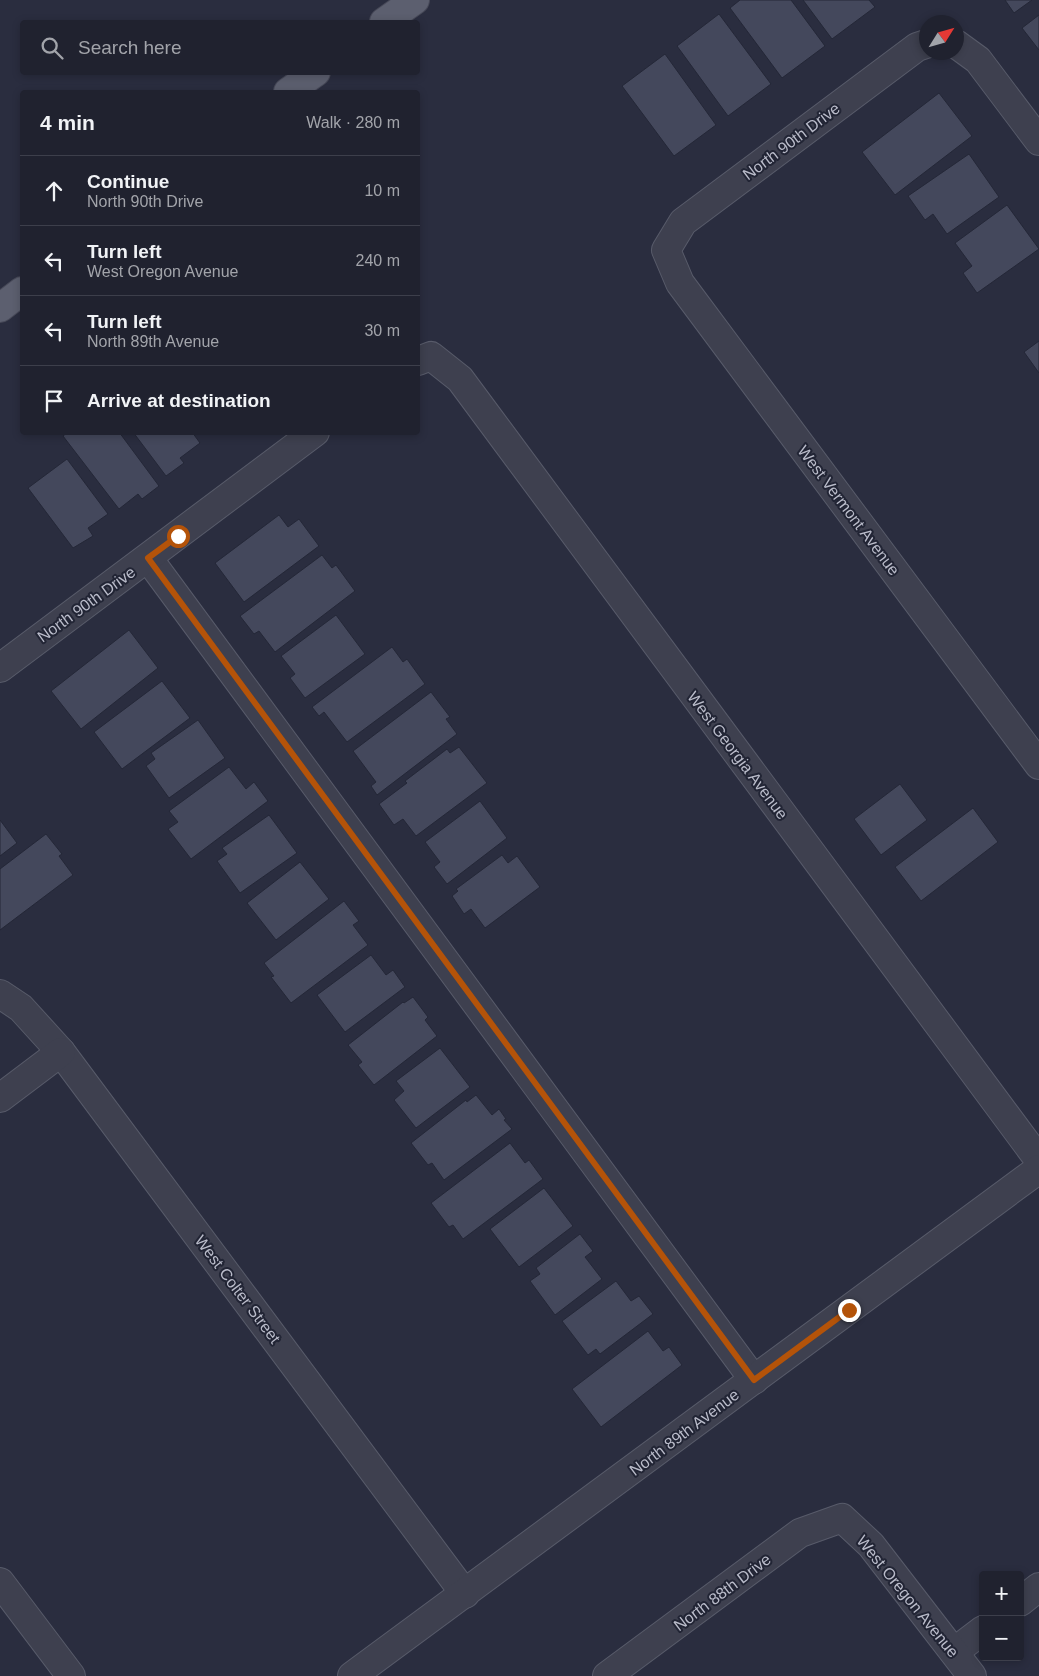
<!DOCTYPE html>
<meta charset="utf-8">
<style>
:root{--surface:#20222f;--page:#282a37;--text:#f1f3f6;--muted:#a2a4aa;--line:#3d3f4b}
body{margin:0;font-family:Helvetica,sans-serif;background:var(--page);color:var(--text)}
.controls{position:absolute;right:15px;bottom:15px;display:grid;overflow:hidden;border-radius:5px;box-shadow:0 2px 8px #0003}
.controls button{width:45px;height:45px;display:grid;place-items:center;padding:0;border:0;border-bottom:1px solid var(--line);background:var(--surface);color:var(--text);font:25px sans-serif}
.compass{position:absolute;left:919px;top:15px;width:45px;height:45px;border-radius:50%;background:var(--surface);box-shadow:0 2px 8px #0003;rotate:53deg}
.stop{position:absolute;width:15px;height:15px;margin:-11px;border:4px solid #b45309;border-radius:50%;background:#fff}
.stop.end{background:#b45309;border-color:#fff;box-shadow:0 1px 5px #0008}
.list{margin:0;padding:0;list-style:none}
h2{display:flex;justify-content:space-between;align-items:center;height:65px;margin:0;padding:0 20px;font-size:21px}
h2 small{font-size:16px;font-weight:400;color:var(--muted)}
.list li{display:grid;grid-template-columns:32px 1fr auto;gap:15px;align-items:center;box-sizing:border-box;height:70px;padding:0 20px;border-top:1px solid var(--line)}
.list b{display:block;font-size:19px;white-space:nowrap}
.list p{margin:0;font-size:16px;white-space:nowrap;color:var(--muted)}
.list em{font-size:16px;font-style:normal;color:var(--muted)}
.icon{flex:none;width:28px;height:28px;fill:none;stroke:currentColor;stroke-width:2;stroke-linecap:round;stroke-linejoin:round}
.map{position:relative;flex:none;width:1039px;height:1676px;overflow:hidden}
.search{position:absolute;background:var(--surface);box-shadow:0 2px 8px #0003;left:20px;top:20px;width:400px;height:55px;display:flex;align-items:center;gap:12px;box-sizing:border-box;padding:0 18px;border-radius:5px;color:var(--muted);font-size:19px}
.panel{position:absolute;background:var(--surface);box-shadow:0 2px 8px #0003;left:20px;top:90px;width:400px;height:345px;border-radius:5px}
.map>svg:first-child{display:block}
.building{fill:#44485c;stroke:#242737}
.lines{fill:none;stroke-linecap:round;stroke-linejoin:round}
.minor-casing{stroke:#585b6a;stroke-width:30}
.major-casing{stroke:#474958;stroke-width:30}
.minor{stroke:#3e404f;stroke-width:28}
.major{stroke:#5c5f6f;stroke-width:28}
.route{stroke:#b45309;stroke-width:6}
.labels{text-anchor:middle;stroke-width:4;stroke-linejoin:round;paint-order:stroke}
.street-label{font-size:16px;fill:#babcca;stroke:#222535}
</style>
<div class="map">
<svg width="1039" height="1676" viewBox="0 0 1039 1676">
<rect width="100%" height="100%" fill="#2a2d3f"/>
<g class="building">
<polygon points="740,0 791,0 825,46 782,78 730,8"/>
<polygon points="803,0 869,0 875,7 832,39"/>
<polygon points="1005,0 1032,0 1014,13"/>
<polygon points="719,14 771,84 728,116 677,46"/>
<polygon points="1039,15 1039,50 1022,28"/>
<polygon points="665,54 716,125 674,156 622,86"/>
<polygon points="939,93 972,136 895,195 862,152"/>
<polygon points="969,154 999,197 947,234 933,214 925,220 908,196"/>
<polygon points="1007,205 1039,249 977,293 963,273 972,266 955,243"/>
<polygon points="1039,341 1039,373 1024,352"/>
<polygon points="68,432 119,432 159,486 142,499 138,494 119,509 63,436"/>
<polygon points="133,432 192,432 200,443 180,458 184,463 166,476"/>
<polygon points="67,459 108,514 88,528 93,536 73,548 28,488"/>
<polygon points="279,515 288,527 299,519 319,546 244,602 215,563"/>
<polygon points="322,555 332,568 336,565 355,591 275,652 259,631 254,634 240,616"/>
<polygon points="336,615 365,654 305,698 290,678 295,674 281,656"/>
<polygon points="129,630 158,668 81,729 51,691"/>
<polygon points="392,647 403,662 407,659 425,684 347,742 324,712 319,716 312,707"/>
<polygon points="162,681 190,718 122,769 94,732"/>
<polygon points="431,692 450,717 446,719 457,734 377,795 371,786 376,782 353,751"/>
<polygon points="198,720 225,758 169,798 146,766 155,759 151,753"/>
<polygon points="459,747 487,783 416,836 403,819 394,825 379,804 407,783 405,781 447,749 450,753"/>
<polygon points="229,767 246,789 254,782 268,801 191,859 168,829 178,822 169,811"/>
<polygon points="900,784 927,820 881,855 854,819"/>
<polygon points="480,801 507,838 447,884 434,867 440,862 425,842"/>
<polygon points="973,808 998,842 921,901 895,867"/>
<polygon points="269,815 297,853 240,893 217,861 227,854 222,848"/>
<polygon points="0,820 17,843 0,856"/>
<polygon points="46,834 62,854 59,856 73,875 0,930 0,869"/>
<polygon points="502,855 508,863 517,856 540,887 485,928 471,909 464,914 452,896 458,891 456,889"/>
<polygon points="300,862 329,899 276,940 247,903"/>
<polygon points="344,901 359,921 353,925 368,945 291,1003 271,977 274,976 264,963"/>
<polygon points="371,955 386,975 393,970 405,987 345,1032 317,995"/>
<polygon points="413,997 428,1017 425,1020 437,1036 374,1085 358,1065 362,1062 348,1045 403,1002 404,1003"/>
<polygon points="440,1048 470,1087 416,1128 394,1100 404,1091 396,1081"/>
<polygon points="476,1095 492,1115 499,1109 506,1119 504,1120 512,1129 444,1180 432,1163 428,1165 411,1143 466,1100 467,1102"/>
<polygon points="510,1143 525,1163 529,1160 543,1179 463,1239 453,1225 449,1227 431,1203"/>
<polygon points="544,1188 573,1226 519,1267 490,1229"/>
<polygon points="580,1234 593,1251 585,1257 602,1279 555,1315 530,1281 540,1274 536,1268"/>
<polygon points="616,1281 631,1301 639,1296 653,1314 600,1354 596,1349 588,1355 562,1321"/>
<polygon points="648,1331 663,1351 669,1347 682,1365 601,1427 572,1389"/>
</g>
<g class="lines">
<g class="minor-casing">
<g id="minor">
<polyline points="926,44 917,47 683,222 666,250 680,283 1039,765"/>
<polyline points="956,44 978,60 1039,141"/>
<polyline points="418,361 431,356 460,379 1039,1160"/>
<polyline points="148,558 754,1380"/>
<polyline points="0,668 315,432"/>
<polyline points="0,994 21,1008 61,1052 465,1594"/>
<polyline points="0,1098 61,1052"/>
<polyline points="0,1582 71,1676"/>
<polyline points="1020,1602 1039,1587"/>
<polyline points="954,1652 983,1630"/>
<polyline points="352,1676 1039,1169"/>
<polyline points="607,1676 800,1533 842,1518 871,1545 972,1676"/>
</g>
</g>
<g class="major-casing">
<g id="major">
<polyline points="384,22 415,0"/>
<polyline points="288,92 316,72"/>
<polyline points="0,308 22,291"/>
</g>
</g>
<use href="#minor" class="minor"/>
<use href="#major" class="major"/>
</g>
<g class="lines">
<polyline class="route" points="178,536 148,558 754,1380 849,1310"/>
</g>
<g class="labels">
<g class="street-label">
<text transform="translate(791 141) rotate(-37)" y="6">North 90th Drive</text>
<text transform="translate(849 510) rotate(53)" y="6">West Vermont Avenue</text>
<text transform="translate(86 604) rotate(-36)" y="6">North 90th Drive</text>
<text transform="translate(738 755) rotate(53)" y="6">West Georgia Avenue</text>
<text transform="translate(238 1289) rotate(53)" y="6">West Colter Street</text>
<text transform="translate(684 1432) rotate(-37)" y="6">North 89th Avenue</text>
<text transform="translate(722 1592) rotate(-37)" y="6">North 88th Drive</text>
<text transform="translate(908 1596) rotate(51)" y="6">West Oregon Avenue</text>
</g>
</g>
</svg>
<div class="controls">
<button>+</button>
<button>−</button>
</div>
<svg class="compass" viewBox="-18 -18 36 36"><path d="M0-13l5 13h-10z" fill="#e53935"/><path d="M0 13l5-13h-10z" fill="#a2a4aa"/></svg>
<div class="stop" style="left:178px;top:536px"></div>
<div class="stop end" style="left:849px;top:1310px"></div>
<div class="search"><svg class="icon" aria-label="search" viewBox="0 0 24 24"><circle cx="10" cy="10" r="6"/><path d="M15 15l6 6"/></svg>Search here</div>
<section class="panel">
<h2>4 min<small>Walk · 280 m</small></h2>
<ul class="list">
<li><svg class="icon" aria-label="ahead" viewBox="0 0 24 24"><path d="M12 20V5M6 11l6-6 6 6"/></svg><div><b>Continue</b><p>North 90th Drive</p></div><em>10 m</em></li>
<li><svg class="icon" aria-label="left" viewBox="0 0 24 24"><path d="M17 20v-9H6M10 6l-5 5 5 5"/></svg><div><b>Turn left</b><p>West Oregon Avenue</p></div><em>240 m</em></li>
<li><svg class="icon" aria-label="left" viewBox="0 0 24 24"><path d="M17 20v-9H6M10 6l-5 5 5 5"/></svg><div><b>Turn left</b><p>North 89th Avenue</p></div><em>30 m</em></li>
<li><svg class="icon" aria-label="arrive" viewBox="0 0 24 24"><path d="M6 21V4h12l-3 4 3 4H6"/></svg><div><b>Arrive at destination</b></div></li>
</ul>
</section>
</div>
